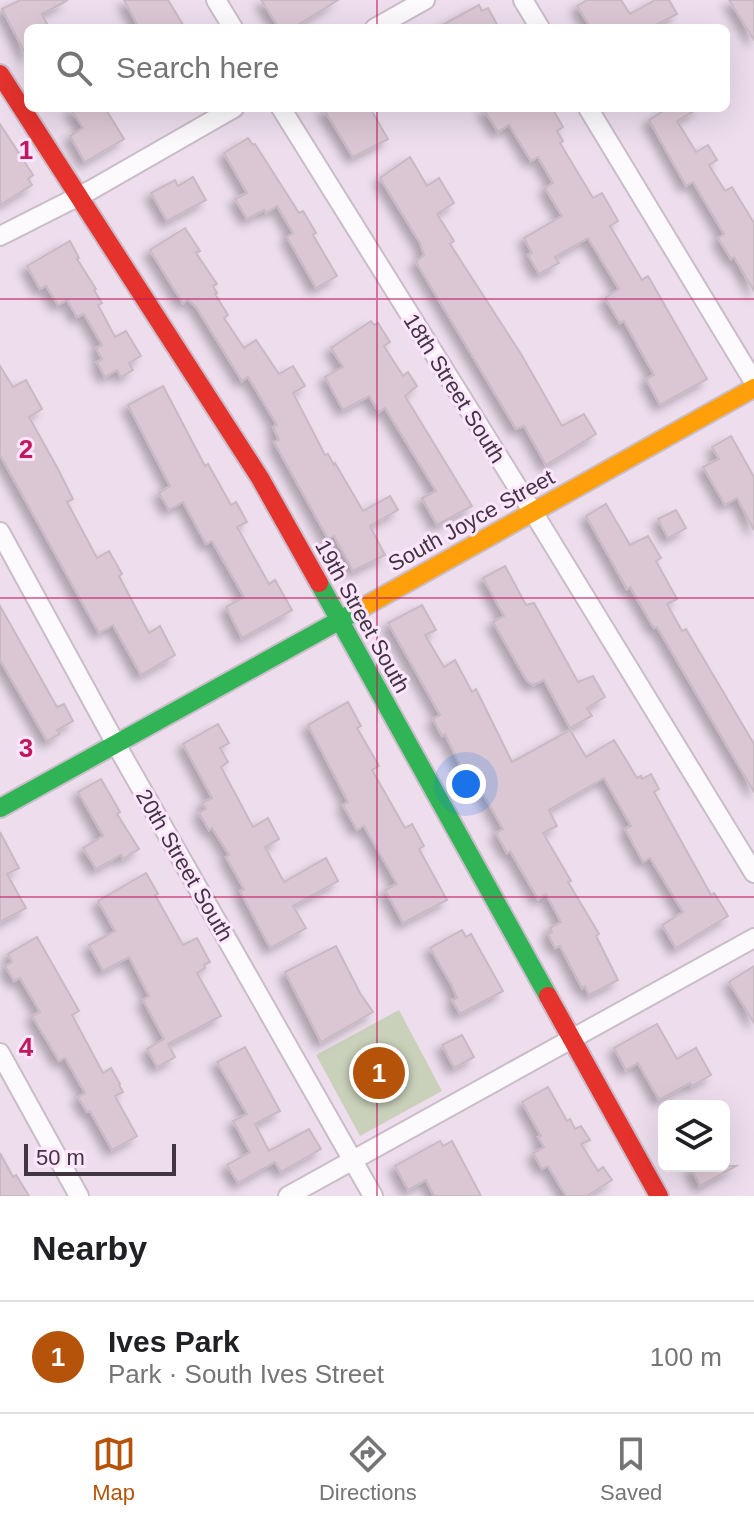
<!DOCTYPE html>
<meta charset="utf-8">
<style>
:root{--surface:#fff;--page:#f6f6f6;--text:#202124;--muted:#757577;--line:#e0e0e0;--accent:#b45309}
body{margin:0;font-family:Helvetica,sans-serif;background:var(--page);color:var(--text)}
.controls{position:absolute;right:24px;bottom:24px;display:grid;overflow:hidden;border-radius:12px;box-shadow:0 8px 32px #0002}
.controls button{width:72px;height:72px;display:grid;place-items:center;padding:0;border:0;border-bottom:2px solid var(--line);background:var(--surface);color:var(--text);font:40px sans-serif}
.scale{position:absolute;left:24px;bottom:20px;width:152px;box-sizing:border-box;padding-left:8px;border:4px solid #403540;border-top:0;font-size:22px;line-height:28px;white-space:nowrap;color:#403540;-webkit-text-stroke:6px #fde6fd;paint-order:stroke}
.you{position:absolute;left:466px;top:784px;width:28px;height:28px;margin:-20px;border:6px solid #fff;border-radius:50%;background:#1a73e8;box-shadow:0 0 0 12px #1a73e833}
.badge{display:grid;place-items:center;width:52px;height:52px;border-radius:50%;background:var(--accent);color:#fff;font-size:26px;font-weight:700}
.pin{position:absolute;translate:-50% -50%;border:4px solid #fff;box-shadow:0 2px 8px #0006}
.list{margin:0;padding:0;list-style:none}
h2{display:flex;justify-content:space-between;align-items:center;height:104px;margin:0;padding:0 32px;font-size:34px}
h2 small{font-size:26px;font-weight:400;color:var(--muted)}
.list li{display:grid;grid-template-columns:52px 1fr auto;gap:24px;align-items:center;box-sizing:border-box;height:112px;padding:0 32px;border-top:2px solid var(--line)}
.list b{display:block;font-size:30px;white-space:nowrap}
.list p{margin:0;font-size:26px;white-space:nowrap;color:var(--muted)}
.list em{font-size:26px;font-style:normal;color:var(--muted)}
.icon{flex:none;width:44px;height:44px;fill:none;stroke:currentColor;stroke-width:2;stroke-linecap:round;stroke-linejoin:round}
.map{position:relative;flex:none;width:754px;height:1196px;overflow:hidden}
.search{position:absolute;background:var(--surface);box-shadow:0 8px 32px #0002;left:24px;right:24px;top:24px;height:88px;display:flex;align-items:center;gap:20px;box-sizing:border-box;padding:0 28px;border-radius:12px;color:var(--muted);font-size:30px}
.sheet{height:216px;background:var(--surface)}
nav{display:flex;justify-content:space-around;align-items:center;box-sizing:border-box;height:112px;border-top:2px solid var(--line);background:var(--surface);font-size:22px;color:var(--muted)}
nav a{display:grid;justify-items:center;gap:4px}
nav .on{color:var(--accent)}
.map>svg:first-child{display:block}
.green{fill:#cad1ba}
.building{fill:#dbc7d3;stroke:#c8b9c3;stroke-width:2;filter:url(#shadow)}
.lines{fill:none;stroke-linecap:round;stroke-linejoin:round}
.street-casing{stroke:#c9bdc9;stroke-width:22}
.fast-casing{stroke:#c9bdc9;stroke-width:22}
.slow-casing{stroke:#c9bdc9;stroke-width:22}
.jam-casing{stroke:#c9bdc9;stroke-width:22}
.street{stroke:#fcfafc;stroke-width:18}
.fast{stroke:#30b455;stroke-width:18}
.slow{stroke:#ff9f0a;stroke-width:18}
.jam{stroke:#e5322d;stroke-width:18}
.grid{fill:none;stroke:#c2185b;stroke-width:2;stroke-opacity:0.55}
.labels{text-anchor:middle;stroke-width:6;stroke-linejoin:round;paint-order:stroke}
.street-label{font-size:22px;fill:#403540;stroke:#fde6fd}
.grid-label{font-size:26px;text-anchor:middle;font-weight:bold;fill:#c2185b;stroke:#fde6fd;stroke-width:6;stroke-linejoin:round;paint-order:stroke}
</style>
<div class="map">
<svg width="754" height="1196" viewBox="0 0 754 1196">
<defs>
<filter id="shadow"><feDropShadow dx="-6" dy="6" stdDeviation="4" flood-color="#0004"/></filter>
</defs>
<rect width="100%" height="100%" fill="#eddded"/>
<polygon class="green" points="399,1010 442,1091 360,1136 316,1055"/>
<g class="building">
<polygon points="20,0 68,0 42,14 49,28 28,28 28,59 2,9"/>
<polygon points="124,0 168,0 185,28 139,28"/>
<polygon points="261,0 338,0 293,28 279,28"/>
<polygon points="587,0 621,0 630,14 655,0 669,0 677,14 650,28 591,28 577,6"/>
<polygon points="729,0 754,0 754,40"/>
<polygon points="479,5 482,11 488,8 499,28 437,28"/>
<polygon points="70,108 105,108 124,139 85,162 70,136 83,128"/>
<polygon points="323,108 370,108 388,139 353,157"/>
<polygon points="483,108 552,108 563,127 557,131 563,141 560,143 593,198 602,193 618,221 610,226 642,280 648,276 707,379 660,405 646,379 654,375 624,321 620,323 605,298 619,289 588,238 555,257 559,263 539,274 528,255 532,253 524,238 562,216 545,188 553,183 538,157 531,161 509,125 498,132"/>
<polygon points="668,108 699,108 677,121 696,152 708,145 717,160 709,165 725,191 732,187 754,223 754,291 734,257 731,259 718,238 724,234 693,182 686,186 649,120"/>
<polygon points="0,124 33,175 28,179 32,185 0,205"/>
<polygon points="248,138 253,145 255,144 299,213 303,211 316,233 313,235 337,276 316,288 287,237 293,233 277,206 266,213 264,210 247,219 235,199 247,193 224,153"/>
<polygon points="410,157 427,186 439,178 454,203 437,214 454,241 450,244 521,354 562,426 584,414 596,434 546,465 524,426 516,429 416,262 424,255 420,243 380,178"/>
<polygon points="193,177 206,200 167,221 151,193 175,180 178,186"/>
<polygon points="185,228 200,251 196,253 217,284 213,286 217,293 215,294 228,315 224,318 244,348 256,340 279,374 293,366 305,386 293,393 325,455 328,454 334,465 335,463 363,511 390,496 398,510 370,526 385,555 353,571 334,536 328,539 274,442 279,440 273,427 277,425 248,377 242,381 196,307 188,299 183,303 172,286 150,250"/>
<polygon points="70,241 79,258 77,259 96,289 94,290 102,303 98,305 115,337 126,331 141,356 129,363 133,370 121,377 117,370 105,377 97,362 102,359 96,348 102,345 84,314 77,317 67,300 58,305 46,286 40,289 27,266"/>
<polygon points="371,321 374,325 378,323 390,342 384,346 403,376 408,372 417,386 405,396 472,506 437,525 422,498 436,491 385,408 379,412 369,396 343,410 325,377 343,367 331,348"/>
<polygon points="0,366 13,387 26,380 42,409 29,417 58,469 73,499 67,502 97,558 109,551 122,574 119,576 149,633 160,626 175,655 141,675 113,625 99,633 0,455"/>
<polygon points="163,386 205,466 208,464 231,505 236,502 247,522 237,527 269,584 275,580 292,610 242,638 226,607 244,597 212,541 206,544 183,502 169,510 159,493 170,486 128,405"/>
<polygon points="731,436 754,477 754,530 737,498 725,505 703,467 719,459 712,447"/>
<polygon points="606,504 630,545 648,536 661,558 656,561 677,599 667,604 682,631 686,629 754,744 754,792 657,627 654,628 630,587 627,589 586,516"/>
<polygon points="676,510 686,528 668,538 658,519"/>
<polygon points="505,566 526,605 534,603 578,682 593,676 605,697 587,708 592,716 570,728 544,680 533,685 527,681 493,622 504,616 483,578"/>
<polygon points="422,605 436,630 425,635 444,667 455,660 472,692 476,689 512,762 570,730 586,757 614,740 637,778 641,776 642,779 651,774 659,789 654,792 711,895 714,893 728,916 676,948 662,925 683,912 650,858 643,862 625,829 631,826 604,778 549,810 557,826 543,833 571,881 568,882 599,934 596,936 618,980 589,995 585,986 582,988 560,946 555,948 548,934 552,932 550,928 561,922 546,894 538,899 510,851 507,853 496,833 503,829 470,770 464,773 445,734 442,736 433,719 440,715 388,623"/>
<polygon points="0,606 57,707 64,704 73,721 57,730 60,734 47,741 0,660"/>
<polygon points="348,702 361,726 357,728 379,766 372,770 405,828 412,824 424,846 419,849 447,900 403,923 385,890 397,884 364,826 357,830 343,805 348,802 308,725"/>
<polygon points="218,724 229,743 220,748 228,762 221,767 253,827 268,818 279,839 265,847 284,882 326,858 338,881 293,906 306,928 270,948 240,891 244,889 226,857 229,855 212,828 209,830 199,813 206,809 202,803 212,798 183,744"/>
<polygon points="101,779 120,812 117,814 139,849 123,859 121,855 96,869 83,848 103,836 78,792"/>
<polygon points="0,832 19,868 7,874 26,908 0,922"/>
<polygon points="146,873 158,894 155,895 183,945 197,938 210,962 204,965 205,968 197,973 221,1016 168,1044 175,1057 157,1067 147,1049 164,1039 143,1000 149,996 129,957 103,971 89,945 115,931 98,901"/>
<polygon points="462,930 466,937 471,934 503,991 460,1014 452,1000 457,998 452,986 430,948"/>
<polygon points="37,937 79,1011 72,1015 103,1073 111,1068 120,1084 119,1085 123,1092 115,1096 137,1136 112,1150 90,1111 87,1112 78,1097 85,1093 65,1058 59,1061 32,1016 40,1012 20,978 14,981 5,966 12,962 8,954"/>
<polygon points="336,946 360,993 373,1012 321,1042 285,972"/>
<polygon points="754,966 754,1023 729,982"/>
<polygon points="657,1024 677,1059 696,1048 711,1075 692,1086 690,1083 659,1100 638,1063 626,1070 614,1048"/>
<polygon points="462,1035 474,1057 454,1068 442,1045"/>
<polygon points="245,1047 280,1111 255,1124 269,1151 309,1129 321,1149 281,1172 275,1162 238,1183 227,1165 250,1152 233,1121 247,1114 217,1062"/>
<polygon points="548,1087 567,1121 570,1119 575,1129 581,1126 590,1140 581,1144 598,1171 603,1167 612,1180 587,1196 566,1196 548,1166 542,1169 533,1153 544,1147 538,1137 541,1136 522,1102"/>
<polygon points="440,1141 443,1146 452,1141 481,1196 434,1196 426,1180 408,1190 395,1166"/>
<polygon points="0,1153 13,1177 16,1175 29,1196 0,1196"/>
<polygon points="690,1166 736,1166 700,1186"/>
</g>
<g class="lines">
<g class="street-casing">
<g id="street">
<polyline points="216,0 233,28"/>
<polyline points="523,0 540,28"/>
<polyline points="375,28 425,0"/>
<polyline points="281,108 541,525 754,873"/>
<polyline points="588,108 754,382"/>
<polyline points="0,236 91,190 234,108"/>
<polyline points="0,532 117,746 373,1196"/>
<polyline points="0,1053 79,1196"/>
<polyline points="288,1196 754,938"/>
</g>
</g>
<g class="fast-casing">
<g id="fast">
<polyline points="319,583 548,996"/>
<polyline points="0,808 360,609"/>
</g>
</g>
<g class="slow-casing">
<polyline id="slow" points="360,609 754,388"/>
</g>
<g class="jam-casing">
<g id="jam">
<polyline points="0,74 260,478 319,583"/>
<polyline points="548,996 659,1196"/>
</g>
</g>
<use href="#street" class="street"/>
<use href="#fast" class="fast"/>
<use href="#slow" class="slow"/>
<use href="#jam" class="jam"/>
</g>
<path class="grid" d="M 377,0 L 377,28M 377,108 L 377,1196M 0,299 L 754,299M 0,598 L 754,598M 0,897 L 754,897"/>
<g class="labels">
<g class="street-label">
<text transform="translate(455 388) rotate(58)" y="8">18th Street South</text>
<text transform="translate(471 520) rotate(-29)" y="8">South Joyce Street</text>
<text transform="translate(363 616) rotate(61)" y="8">19th Street South</text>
<text transform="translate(185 865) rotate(60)" y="8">20th Street South</text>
</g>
</g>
<g class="grid-label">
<text x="26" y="159">1</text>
<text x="26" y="458">2</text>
<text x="26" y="757">3</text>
<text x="26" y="1056">4</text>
</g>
</svg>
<div class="controls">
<button><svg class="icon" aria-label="layers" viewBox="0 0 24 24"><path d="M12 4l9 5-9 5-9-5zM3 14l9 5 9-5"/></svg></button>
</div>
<div class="scale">50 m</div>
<div class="you"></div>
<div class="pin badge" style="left:379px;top:1073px">1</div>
<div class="search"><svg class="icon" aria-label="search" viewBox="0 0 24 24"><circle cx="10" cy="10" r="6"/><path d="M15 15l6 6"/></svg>Search here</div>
</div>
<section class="sheet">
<h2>Nearby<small></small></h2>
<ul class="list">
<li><span class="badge">1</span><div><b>Ives Park</b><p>Park · South Ives Street</p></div><em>100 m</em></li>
</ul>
</section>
<nav>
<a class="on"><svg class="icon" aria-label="map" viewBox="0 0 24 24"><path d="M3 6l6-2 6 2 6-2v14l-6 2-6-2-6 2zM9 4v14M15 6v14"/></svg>Map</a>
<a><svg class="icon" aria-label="directions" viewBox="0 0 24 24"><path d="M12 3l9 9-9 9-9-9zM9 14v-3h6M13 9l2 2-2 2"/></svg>Directions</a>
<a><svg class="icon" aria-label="saved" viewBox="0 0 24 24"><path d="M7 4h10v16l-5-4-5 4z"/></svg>Saved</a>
</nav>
